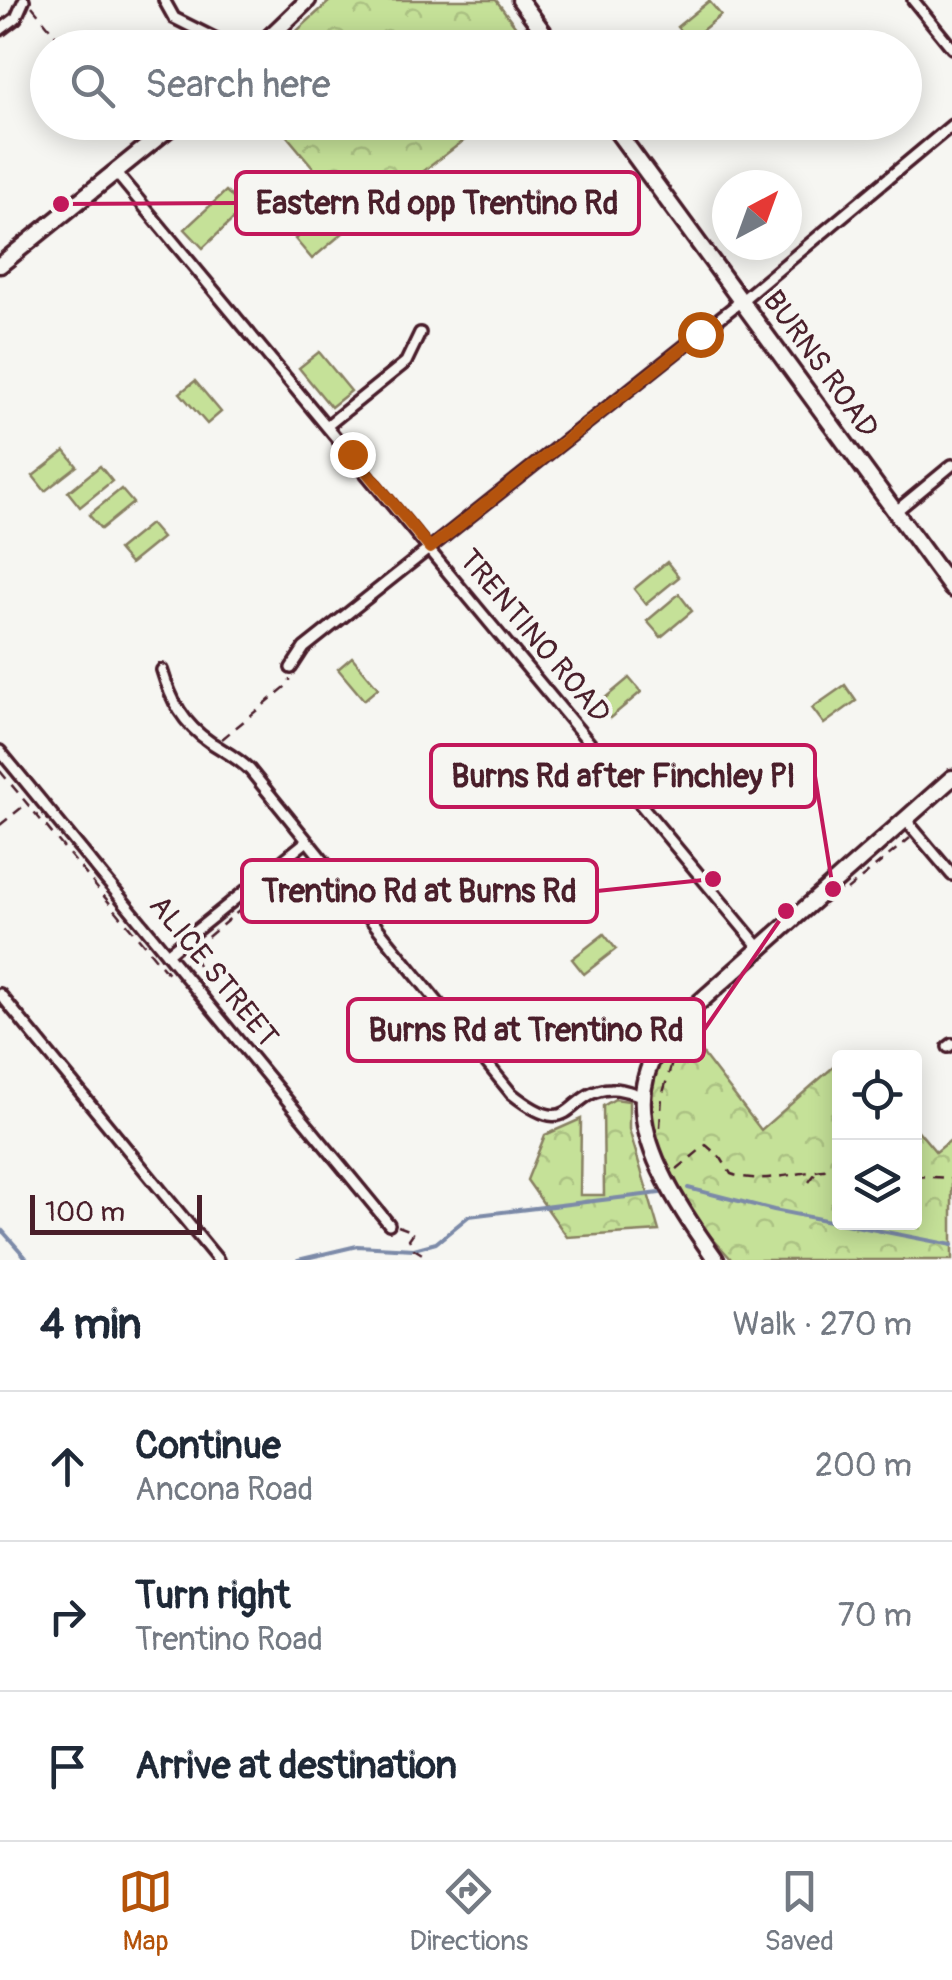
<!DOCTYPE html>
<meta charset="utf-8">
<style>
:root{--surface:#fff;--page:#f2f2f3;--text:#1f2937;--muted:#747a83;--line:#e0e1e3;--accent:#b45309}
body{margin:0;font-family:Pangolin,sans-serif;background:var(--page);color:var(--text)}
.controls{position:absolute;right:30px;bottom:30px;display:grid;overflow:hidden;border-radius:10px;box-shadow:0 5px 25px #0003}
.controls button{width:90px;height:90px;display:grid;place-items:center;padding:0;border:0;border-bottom:2px solid var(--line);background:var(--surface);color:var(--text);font:50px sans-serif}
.compass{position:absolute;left:712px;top:170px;width:90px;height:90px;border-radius:50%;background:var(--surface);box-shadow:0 5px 25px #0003;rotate:41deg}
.scale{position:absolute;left:30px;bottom:25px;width:172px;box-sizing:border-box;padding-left:10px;border:5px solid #4a1f2b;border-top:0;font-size:28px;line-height:35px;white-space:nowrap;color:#4a1f2b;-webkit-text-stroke:8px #f6f6f2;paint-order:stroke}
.stop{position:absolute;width:30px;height:30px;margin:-22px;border:8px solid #b45309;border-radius:50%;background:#fff}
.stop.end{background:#b45309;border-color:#fff;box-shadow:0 2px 10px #0008}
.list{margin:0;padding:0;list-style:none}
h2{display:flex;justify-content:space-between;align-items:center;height:130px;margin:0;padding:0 40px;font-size:42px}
h2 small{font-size:32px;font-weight:400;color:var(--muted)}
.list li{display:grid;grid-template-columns:65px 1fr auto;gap:30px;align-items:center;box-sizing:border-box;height:150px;padding:0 40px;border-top:2px solid var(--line)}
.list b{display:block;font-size:38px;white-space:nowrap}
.list p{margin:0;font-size:32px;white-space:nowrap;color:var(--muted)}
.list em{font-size:32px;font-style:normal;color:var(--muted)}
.icon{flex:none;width:55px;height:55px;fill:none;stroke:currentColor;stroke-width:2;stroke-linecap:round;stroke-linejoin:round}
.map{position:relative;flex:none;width:952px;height:1260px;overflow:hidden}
.search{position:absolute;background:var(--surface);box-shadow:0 5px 25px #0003;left:30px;right:30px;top:30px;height:110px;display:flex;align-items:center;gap:25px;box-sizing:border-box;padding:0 35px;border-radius:55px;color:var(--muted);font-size:38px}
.sheet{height:580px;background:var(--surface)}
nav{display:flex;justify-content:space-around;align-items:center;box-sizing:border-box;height:140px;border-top:2px solid var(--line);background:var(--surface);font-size:28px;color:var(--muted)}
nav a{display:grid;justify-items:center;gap:5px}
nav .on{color:var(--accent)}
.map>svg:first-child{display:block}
.forest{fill:url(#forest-crowns);stroke:#888062;stroke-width:2.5}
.garden{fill:#c5e198;stroke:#888062;stroke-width:2.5}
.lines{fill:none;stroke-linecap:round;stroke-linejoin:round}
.stream{stroke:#7b8aa8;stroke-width:4}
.street-casing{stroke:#4a1f2b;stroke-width:16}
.secondary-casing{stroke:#4a1f2b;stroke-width:21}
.path{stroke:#4a1f2b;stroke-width:2.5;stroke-dasharray:10 8;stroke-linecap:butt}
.street{stroke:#f6f6f2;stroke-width:9}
.secondary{stroke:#f6f6f2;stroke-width:14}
.route{stroke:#b45309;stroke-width:12}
.labels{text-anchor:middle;stroke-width:8;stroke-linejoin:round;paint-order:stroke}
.street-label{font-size:30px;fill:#4a1f2b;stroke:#f6f6f2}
.leader{fill:none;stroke:#c2185b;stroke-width:4}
.callout-dot{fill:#c2185b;stroke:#f6f6f2;stroke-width:4}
.callout{fill:#f6f6f2;stroke:#c2185b;stroke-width:4}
.callout-label{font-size:32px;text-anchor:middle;font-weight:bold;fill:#4a1f2b}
</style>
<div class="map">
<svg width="952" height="1260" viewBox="0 0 952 1260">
<defs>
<pattern id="forest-crowns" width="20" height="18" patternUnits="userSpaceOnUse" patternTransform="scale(2.5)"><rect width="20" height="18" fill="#c5e198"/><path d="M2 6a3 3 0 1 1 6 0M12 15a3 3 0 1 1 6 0" fill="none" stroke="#abc183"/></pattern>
</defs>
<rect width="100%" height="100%" fill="#f6f6f2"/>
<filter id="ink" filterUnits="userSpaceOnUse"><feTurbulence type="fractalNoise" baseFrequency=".01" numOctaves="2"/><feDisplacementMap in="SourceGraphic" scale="20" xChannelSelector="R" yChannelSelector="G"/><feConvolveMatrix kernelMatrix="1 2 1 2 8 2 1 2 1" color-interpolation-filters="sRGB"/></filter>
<g filter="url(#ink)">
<g class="forest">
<polygon points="331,0 496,0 531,47 279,47"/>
<polygon points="276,123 487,123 358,221"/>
<polygon points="690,1037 761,1130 839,1062 840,1222 914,1222 915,1127 936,1152 952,1139 952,1260 732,1260 696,1220 655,1145 646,1088 658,1062"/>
<polygon points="615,1099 629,1101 629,1129 659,1231 567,1237 527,1180 545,1135 581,1119 580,1195 604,1195 603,1106"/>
</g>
<g class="garden">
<polygon points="709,1 721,15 689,41 677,27"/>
<polygon points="226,191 244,209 203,248 185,229"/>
<polygon points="333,207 350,227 312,259 295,239"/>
<polygon points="319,352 351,391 331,407 299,368"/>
<polygon points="195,381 221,412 207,424 180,393"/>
<polygon points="65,451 77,466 45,491 33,476"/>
<polygon points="100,466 112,481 80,507 68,492"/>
<polygon points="121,489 133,503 101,529 89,515"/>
<polygon points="150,524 162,538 130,564 118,550"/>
<polygon points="667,562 679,577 646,604 634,589"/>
<polygon points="679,594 692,611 661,637 647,621"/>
<polygon points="352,657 378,688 364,700 338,669"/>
<polygon points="629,678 641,692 610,718 598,704"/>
<polygon points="845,685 856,701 824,724 812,708"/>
<polygon points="604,934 616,949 584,974 572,959"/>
</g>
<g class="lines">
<g class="stream">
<polyline points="688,1188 774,1210 952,1245"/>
<polyline points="0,1228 28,1260"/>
<polyline points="298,1260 357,1246 414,1249 436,1243 469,1216 660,1193"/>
</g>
<g class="street-casing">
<g id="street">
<polyline points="164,0 174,18 234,48"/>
<polyline points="913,0 952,48"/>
<polyline points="0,30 16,18 24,0"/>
<polyline points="117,174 759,947"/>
<polyline points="328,425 406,362 420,333"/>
<polyline points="895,512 952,465"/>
<polyline points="291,668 304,648 741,301 952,125"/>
<path d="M 162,670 C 171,700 183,724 210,742 C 224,751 238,758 250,770 L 511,1093 C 576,1145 563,1091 611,1089 C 621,1088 632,1093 642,1096"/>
<polyline points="0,751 389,1224"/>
<polyline points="904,818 952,875"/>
<polyline points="167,954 307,841"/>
<polyline points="0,994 218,1260"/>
<polyline points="948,1047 952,1044"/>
</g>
</g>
<g class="secondary-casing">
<g id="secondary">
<polyline points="520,0 555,48"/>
<polyline points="258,48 308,0"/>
<polyline points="610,122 952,589"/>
<polyline points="0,265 177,122"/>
<path d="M 716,1260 C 682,1211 629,1138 646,1077 C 651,1057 663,1040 676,1023 L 952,778"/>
</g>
</g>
<g class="path">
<polyline points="32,6 66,48"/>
<polyline points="128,122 140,137"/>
<polyline points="222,739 290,683 290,679"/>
<polyline points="0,771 171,977"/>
<polyline points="0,825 26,804"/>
<polyline points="847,890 910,838"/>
<polyline points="198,965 192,954 198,945 297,863 308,864"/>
<polyline points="660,1127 662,1096 678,1043"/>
<path d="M 677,1169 L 706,1145 L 721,1158 L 731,1174 C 765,1186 803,1169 840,1169"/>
<polyline points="914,1176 952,1178"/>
<polyline points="809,1182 818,1170"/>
<polyline points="398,1226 414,1232 409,1239 414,1249 424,1255 424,1260"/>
</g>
<use href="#street" class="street"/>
<use href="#secondary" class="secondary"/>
</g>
</g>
<g class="lines" filter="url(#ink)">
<polyline class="route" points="352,454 430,548 700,334"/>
</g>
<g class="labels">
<g class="street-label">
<text transform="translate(821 364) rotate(54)" y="10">BURNS ROAD</text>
<text transform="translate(535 636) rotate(50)" y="10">TRENTINO ROAD</text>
<text transform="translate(214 971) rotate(51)" y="10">ALICE STREET</text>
</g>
</g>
<path class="leader" d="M61 204L236 203M833 889L815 776M713 879L597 891M786 911L704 1030"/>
<g class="callout-dot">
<circle cx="61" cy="204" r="10"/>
<circle cx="833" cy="889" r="10"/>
<circle cx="713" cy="879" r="10"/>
<circle cx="786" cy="911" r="10"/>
</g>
<g class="callout">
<rect x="236" y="172" width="403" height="62" rx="10"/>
<rect x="431" y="745" width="384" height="62" rx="10"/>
<rect x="242" y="860" width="355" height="62" rx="10"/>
<rect x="348" y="999" width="356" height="62" rx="10"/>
</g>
<g class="callout-label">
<text x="437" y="214">Eastern Rd opp Trentino Rd</text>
<text x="623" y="787">Burns Rd after Finchley Pl</text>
<text x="419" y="902">Trentino Rd at Burns Rd</text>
<text x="526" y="1041">Burns Rd at Trentino Rd</text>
</g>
</svg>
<div class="controls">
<button><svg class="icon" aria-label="locate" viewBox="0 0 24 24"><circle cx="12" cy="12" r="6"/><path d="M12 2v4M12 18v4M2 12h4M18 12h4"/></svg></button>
<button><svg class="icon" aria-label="layers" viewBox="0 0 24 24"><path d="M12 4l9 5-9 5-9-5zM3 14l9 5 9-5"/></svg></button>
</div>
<svg class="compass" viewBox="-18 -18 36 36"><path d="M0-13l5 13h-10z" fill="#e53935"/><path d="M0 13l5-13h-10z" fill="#747a83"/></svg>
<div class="scale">100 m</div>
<div class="stop" style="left:700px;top:334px"></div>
<div class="stop end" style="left:352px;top:454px"></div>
<div class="search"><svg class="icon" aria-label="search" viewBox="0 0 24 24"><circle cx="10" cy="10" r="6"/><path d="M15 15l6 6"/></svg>Search here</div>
</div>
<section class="sheet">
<h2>4 min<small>Walk · 270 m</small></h2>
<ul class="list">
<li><svg class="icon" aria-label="ahead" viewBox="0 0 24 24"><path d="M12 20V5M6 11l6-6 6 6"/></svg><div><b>Continue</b><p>Ancona Road</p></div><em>200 m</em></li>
<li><svg class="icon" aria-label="right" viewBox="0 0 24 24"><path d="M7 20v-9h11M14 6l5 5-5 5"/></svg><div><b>Turn right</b><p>Trentino Road</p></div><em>70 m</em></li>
<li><svg class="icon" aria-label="arrive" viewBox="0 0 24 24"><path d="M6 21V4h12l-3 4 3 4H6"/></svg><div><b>Arrive at destination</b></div></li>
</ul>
</section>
<nav>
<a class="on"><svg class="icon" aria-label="map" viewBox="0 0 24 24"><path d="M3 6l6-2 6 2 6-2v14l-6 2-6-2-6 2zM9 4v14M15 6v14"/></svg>Map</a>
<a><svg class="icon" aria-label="directions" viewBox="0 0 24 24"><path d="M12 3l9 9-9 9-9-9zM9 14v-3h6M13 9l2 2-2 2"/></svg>Directions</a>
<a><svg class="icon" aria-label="saved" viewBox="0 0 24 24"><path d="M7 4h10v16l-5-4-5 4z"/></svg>Saved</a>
</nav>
